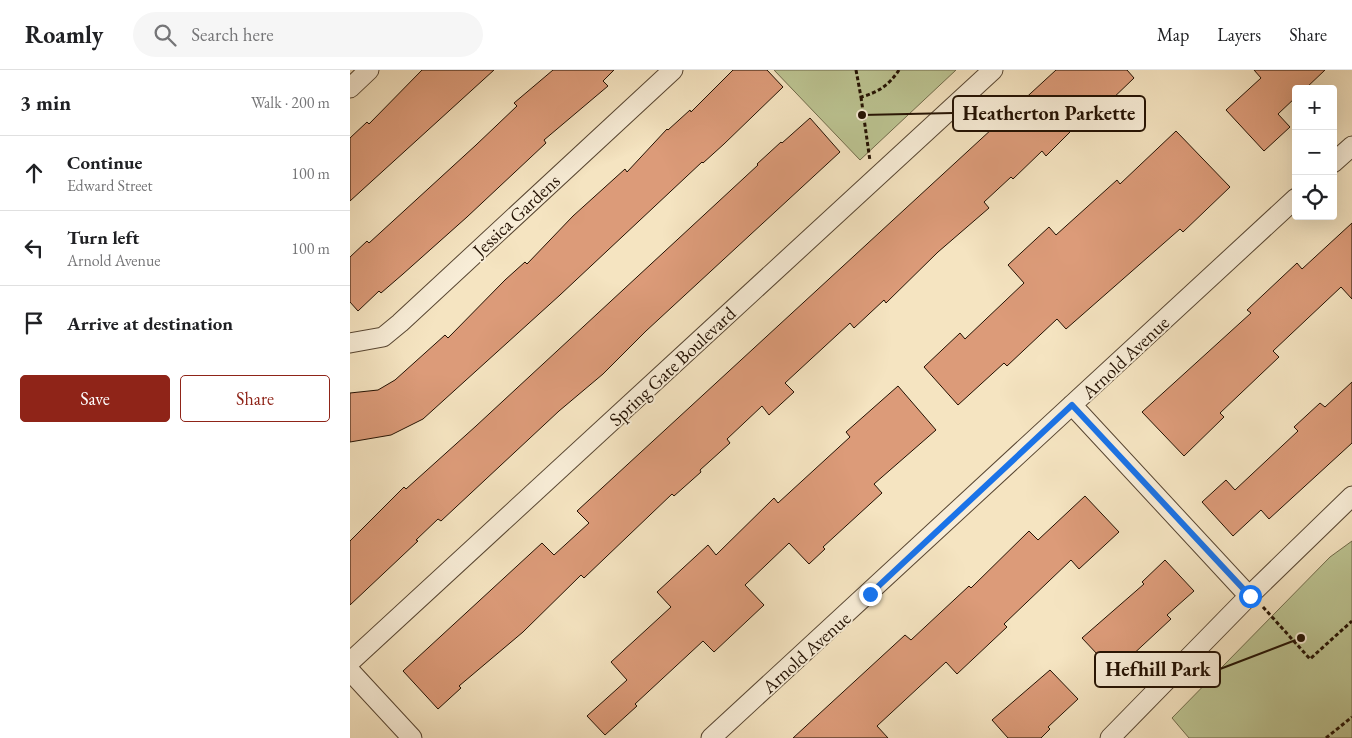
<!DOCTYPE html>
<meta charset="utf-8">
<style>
:root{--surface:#fff;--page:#f6f6f6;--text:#202124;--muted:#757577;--line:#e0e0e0;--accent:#8f2418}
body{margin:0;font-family:"EB Garamond",serif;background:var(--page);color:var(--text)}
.controls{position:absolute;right:15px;top:15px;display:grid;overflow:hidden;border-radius:5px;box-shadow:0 5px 20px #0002}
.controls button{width:45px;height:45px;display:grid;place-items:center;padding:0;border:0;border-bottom:1px solid var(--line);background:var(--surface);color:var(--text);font:25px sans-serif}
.stop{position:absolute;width:15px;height:15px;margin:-11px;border:4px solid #1a73e8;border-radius:50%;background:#fff}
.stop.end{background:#1a73e8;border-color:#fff;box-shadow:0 1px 5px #0008}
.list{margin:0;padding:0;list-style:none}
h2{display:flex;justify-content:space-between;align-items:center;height:65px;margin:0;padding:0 20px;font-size:21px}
h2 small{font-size:16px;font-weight:400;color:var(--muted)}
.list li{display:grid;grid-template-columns:32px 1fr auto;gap:15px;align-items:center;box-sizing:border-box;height:75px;padding:0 20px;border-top:1px solid var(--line)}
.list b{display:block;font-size:19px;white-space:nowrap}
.list p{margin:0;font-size:16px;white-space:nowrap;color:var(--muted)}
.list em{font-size:16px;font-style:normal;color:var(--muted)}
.actions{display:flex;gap:10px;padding:15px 20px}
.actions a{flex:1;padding:11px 0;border:1px solid var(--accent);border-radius:5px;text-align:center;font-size:18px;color:var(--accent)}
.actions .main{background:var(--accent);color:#fff}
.icon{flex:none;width:28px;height:28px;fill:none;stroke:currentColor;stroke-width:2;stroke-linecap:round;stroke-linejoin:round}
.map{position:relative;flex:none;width:1002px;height:668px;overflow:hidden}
header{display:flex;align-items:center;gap:30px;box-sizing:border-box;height:70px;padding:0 25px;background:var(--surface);border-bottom:1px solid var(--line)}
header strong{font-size:24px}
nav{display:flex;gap:28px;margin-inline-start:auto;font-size:18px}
.search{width:350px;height:45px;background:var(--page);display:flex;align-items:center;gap:12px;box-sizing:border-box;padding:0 18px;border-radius:28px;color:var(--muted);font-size:19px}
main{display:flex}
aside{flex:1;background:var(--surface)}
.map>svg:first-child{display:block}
.green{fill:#bcc492;stroke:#706a4a}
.building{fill:#dc9b79;stroke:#231102}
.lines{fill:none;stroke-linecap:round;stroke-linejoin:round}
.minor-casing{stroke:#584632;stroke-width:21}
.path{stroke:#231102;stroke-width:3;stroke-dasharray:4 2.5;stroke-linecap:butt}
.minor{stroke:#f8edd7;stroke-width:19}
.route{stroke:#1a73e8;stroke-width:6}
.labels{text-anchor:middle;stroke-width:4;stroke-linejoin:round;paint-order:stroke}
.street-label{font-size:19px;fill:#231102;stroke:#f8edd7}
.leader{fill:none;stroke:#231102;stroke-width:2}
.callout-dot{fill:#231102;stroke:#f8edd7;stroke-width:2}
.callout{fill:#f8edd7;stroke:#231102;stroke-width:2}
.callout-label{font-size:20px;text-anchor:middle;font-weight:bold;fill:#231102}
</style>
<header>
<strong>Roamly</strong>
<div class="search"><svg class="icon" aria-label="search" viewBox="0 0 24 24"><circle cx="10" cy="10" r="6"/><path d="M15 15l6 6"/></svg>Search here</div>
<nav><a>Map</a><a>Layers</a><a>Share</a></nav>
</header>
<main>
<aside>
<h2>3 min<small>Walk · 200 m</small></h2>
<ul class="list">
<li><svg class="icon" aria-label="ahead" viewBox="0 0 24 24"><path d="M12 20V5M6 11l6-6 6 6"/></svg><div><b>Continue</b><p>Edward Street</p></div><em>100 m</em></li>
<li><svg class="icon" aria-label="left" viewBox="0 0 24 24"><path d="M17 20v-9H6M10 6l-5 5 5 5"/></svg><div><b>Turn left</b><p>Arnold Avenue</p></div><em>100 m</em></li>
<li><svg class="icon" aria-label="arrive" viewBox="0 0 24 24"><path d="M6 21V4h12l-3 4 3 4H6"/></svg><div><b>Arrive at destination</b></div></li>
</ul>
<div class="actions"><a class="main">Save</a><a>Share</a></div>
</aside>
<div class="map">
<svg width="1002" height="668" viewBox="0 0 1002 668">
<rect width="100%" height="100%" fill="#f5e4c1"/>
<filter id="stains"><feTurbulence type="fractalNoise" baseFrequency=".004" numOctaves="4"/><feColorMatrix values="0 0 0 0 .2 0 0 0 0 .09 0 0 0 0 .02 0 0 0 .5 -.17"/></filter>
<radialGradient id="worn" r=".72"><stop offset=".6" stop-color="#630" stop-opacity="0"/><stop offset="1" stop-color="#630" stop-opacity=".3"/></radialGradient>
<g class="green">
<polygon points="424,0 606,0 510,90"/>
<polygon points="1002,471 1002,668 839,668 822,648 980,487"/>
</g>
<g class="building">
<polygon points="72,0 144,0 0,131 0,68 17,52 19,54"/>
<polygon points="203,0 264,0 253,11 258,16 194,70 196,73 117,147 53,204 31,223 29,221 8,241 0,232 0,187 17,171 19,173 126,75 167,36 164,33"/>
<polygon points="383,0 417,0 433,17 374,74 353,93 352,92 210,225 73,349 41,365 0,372 0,323 28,320 45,310 95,265 98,268 155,210 175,192 177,194 223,146 275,99 277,102 317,59 318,60 340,40 341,42"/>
<polygon points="706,0 777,0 784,8 758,33 754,28 696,86 692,81 663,109 661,107 634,132 639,138 588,182 536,233 534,230 504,258 500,253 435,313 444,322 419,345 412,336 377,369 380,373 350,400 351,402 324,426 322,424 234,508 231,505 173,562 109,616 111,618 88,639 53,601 192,473 204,485 239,453 227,441"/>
<polygon points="904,0 975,0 955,19 946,19 946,27 928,44 940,57 914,81 876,40 911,8"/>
<polygon points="460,48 490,82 296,261 253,304 209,341 91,451 88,449 66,470 68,471 0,535 0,471 54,417 56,419 126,356 408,95 407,94 431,72 432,73"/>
<polygon points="826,61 880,117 833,162 830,159 716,259 707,249 657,296 654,293 608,335 574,297 610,263 615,269 674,213 658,195 699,157 706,165 767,110 770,114"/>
<polygon points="1002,153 1002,229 991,217 923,281 929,287 870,343 874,347 834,386 792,342 901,243 897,240 947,193 952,199"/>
<polygon points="1002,312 1002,373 919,449 911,440 883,466 852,432 876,410 885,420 948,361 944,357 970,333 975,337"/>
<polygon points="548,316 586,360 524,414 532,423 473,477 475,479 459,494 439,473 395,515 414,535 364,582 353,571 285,634 287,636 255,665 237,646 277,610 261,592 321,537 307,522 358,475 366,485 424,428 428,433 500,367 496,362"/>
<polygon points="735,426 769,462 729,499 721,490 654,554 657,557 607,604 596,592 527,656 538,668 443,668 555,565 561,570 619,516 621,518 679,461 688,470"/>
<polygon points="815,490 844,521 817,545 821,549 764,602 732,568 794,514 792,512"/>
<polygon points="700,600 728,629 698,657 700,659 691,668 658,668 642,650"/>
</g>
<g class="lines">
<g class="minor-casing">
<g id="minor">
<polyline points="0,18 19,0"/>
<polyline points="983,93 1002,76"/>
<polyline points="0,273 33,267 50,253 323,0"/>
<polyline points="722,335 899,526"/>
<polyline points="0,592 643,0"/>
<polyline points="0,601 62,668"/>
<polyline points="361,668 946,128"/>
<polyline points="760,668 899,526 1002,426"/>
</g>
</g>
<g class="path">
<path d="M 506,0 L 511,27 C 529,22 539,15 549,0"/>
<polyline points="511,27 520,91"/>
<polyline points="913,537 960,589 1002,551"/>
<polyline points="976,668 1002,647"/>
</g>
<use href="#minor" class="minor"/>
</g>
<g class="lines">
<polyline class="route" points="520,524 722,335 900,526"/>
</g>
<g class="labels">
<g class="street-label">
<text transform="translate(166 145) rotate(-43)" y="7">Jessica Gardens</text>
<text transform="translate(775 287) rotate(-43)" y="7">Arnold Avenue</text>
<text transform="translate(322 296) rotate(-43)" y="7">Spring Gate Boulevard</text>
<text transform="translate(456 582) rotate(-42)" y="7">Arnold Avenue</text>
</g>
</g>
<path class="leader" d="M512 45L603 43M951 568L870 599"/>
<g class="callout-dot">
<circle cx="512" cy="45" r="5"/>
<circle cx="951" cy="568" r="5"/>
</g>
<g class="callout">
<rect x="603" y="26" width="192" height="35" rx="5"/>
<rect x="745" y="582" width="125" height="35" rx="5"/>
</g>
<g class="callout-label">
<text x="699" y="50">Heatherton Parkette</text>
<text x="808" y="606">Hefhill Park</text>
</g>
<rect width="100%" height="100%" filter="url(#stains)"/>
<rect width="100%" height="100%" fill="url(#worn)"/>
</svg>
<div class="controls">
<button>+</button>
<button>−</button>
<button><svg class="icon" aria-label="locate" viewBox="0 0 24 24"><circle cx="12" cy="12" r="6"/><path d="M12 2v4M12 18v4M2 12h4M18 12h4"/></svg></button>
</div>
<div class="stop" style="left:900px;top:526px"></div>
<div class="stop end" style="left:520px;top:524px"></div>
</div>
</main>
